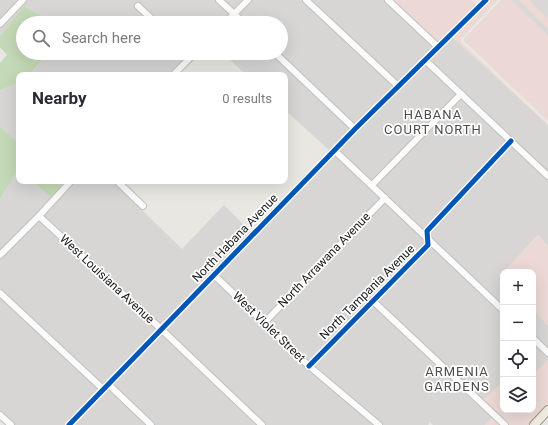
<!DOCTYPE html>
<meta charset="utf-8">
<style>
:root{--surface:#fff;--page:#f7f7f7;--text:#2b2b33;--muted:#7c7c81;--line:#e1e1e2}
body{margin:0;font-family:Roboto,sans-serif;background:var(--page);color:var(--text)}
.controls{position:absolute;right:12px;bottom:12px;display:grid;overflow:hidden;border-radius:8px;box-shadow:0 4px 16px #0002}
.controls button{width:36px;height:36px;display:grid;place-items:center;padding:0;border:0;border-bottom:1px solid var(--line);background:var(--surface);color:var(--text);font:20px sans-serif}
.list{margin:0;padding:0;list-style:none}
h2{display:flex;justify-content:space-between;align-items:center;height:52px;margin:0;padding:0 16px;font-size:17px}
h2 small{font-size:13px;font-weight:400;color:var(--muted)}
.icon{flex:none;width:22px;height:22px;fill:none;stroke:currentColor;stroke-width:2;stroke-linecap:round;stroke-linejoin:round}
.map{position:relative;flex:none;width:548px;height:425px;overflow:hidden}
.search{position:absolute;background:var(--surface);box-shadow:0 4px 16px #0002;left:16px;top:16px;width:272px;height:44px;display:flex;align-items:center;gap:10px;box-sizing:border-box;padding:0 14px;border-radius:22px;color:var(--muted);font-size:15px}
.panel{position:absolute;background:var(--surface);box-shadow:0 4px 16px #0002;left:16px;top:72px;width:272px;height:112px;border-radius:8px}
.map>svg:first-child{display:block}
.residential{fill:#d8d6d4}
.commercial{fill:#ecd9d6}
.forest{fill:#c4d9b7}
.parking{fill:#d9d8d6}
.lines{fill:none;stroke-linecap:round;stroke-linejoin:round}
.minor-casing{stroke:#c1c0be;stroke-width:8}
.major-casing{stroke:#9f9480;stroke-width:10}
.minor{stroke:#fcfbfb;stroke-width:6}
.major{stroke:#efeae2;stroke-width:8}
.cycleway-casing{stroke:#fff;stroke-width:8}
.cycleway{stroke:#0057b8;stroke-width:5}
.labels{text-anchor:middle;stroke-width:3.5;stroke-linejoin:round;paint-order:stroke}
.street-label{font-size:12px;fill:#1a1a1a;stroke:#fff}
.neighbourhood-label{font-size:13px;letter-spacing:1px;fill:#4d4d4d;stroke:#fff}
</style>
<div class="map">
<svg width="548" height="425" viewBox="0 0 548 425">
<rect width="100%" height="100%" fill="#e9e7e2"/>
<g class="residential">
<polygon points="0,0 19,0 0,20"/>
<polygon points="27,0 214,0 230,15 221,23 161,23 138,2 134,7 151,23 44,23 44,17 24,6 0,36 0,28"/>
<polygon points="224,0 244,0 235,10"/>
<polygon points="252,0 301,0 394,87 356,125 280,53 281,53 281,23 248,23 239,14"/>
<polygon points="310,0 384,0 433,47 398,82"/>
<polygon points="453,36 548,125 548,172 429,60"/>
<polygon points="45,53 183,53 187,57 169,75 29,75 46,57"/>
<polygon points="222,53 271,53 351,129 330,151 285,110 285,75 247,75"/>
<polygon points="424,64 457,95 372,181 339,150"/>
<polygon points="19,83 19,144 0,126 0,90"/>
<polygon points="461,98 506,141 424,231 376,185"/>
<polygon points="510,145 548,180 548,246 538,235 501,275 503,278 503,306 430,237 430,231"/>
<polygon points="334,155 380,198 264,318 218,275"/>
<polygon points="17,170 19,172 19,181 31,181 51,197 62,185 58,181 67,181 37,215 0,251 0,199"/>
<polygon points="75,181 112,181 182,249 224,205 251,232 161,325 43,216"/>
<polygon points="385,202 424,240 425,244 309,362 268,322"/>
<polygon points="39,221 157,330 103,385 0,288 0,259"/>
<polygon points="430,245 503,314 503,382 483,400 377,300"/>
<polygon points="214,279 309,370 374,425 267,425 165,329"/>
<polygon points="0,297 99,390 65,425 15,425 0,411"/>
<polygon points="373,305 478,404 492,418 485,425 433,425 430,422 428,425 384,425 314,365"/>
<polygon points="533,309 548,325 548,348 533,334"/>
<polygon points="161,333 257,425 155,425 112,384"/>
<polygon points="533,343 548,357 548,360 534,374"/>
<polygon points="107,389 146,425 73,425"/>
</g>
<g class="commercial">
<polygon points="396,0 472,0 477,5 438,43 394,2"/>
<polygon points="490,0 498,0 461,39 461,42 548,125 452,37"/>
<polygon points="501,0 548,0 548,121 463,40"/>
<polygon points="539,235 548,246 548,325 533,309 533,272 503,272"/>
<polygon points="548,360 548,406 530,425 510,425 483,400 503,382 503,410 533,410 533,374"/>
<polygon points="478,404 501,425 485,425 492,418"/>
</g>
<g class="forest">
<polygon points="24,6 44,17 44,23 23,23 23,53 45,53 46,56 29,75 19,75 19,83 0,90 0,63 7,55 0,47 0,36"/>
<polygon points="0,126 19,144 19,172 17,171 0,199"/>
<polygon points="31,181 58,181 62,185 51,197"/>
</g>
<g class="parking">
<polygon points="511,0 518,0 548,29 548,35"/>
<polygon points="530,0 548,0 548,18 534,5"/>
</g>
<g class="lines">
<g class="minor-casing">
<g id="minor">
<polyline points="219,0 244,23"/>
<polyline points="306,0 398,86"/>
<polyline points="388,0 438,47"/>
<polyline points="138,6 156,23"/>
<polyline points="225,23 248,0"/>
<polyline points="0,24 23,0"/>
<polyline points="275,53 355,129"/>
<polyline points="425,60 548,176"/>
<polyline points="173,75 195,53"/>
<polyline points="334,150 503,310"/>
<polyline points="117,181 143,206"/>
<polyline points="372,185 461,94"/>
<polyline points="39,216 161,329 262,425"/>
<polyline points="0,255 39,216 71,181"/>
<polyline points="214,275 309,366 379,425"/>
<polyline points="0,293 103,389"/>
<polyline points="373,301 505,425"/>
<polyline points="264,323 385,198"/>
<polyline points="533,338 548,353"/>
<polyline points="309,366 428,245 427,231 511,141"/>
<polyline points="108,384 151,425"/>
<polyline points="0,415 11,425"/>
<polyline points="69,425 355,129 486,0"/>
</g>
</g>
<g class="major-casing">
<polyline id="major" points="534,425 548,410"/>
</g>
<use href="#minor" class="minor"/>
<use href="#major" class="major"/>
<g class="cycleway-casing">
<g id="cycleway">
<polyline points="309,366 428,245 427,231 511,141"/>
<polyline points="69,425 355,129 486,0"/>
</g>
</g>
<use href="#cycleway" class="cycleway"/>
</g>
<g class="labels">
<g class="street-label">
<text transform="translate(235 238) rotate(-46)" y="4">North Habana Avenue</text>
<text transform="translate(324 260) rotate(-46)" y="4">North Arrawana Avenue</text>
<text transform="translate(107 279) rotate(43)" y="4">West Louisiana Avenue</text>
<text transform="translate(367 292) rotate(-45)" y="4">North Tampania Avenue</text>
<text transform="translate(269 327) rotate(44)" y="4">West Violet Street</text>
</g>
<g class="neighbourhood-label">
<text x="433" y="119">HABANA<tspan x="433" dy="15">COURT NORTH</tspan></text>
<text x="457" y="376">ARMENIA<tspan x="457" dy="15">GARDENS</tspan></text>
</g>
</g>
</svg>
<div class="controls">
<button>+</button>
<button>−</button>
<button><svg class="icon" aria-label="locate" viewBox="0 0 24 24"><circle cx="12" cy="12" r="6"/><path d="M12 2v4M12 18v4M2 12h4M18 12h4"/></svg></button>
<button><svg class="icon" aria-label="layers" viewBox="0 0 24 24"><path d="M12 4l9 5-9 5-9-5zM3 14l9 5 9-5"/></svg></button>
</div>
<div class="search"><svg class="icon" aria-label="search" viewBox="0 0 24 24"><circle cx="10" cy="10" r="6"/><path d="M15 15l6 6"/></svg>Search here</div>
<section class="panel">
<h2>Nearby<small>0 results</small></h2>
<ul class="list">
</ul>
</section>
</div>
